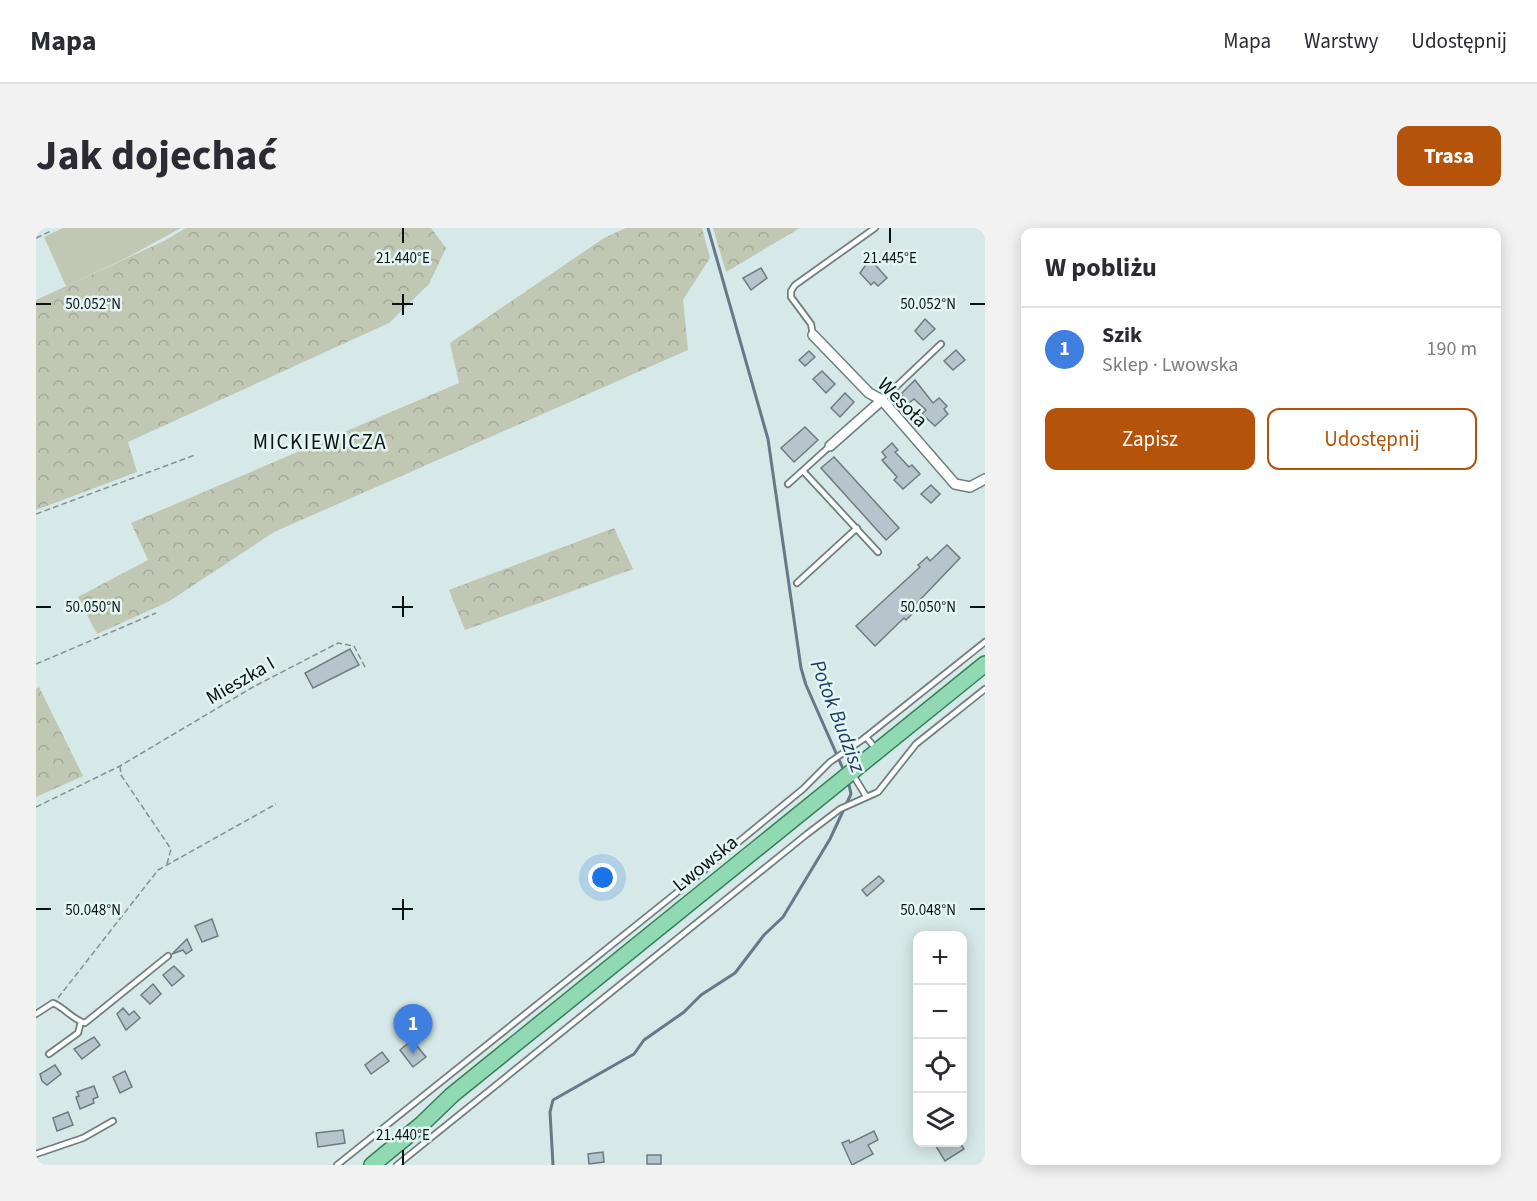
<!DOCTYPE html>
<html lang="pl">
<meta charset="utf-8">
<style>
:root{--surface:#fff;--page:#f2f2f3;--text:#2b2b33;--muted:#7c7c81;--line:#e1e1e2;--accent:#b45309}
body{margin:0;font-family:"Source Sans 3",sans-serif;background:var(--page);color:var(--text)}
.controls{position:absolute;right:18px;bottom:18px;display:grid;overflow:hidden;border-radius:12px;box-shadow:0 3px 15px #0003}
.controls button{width:54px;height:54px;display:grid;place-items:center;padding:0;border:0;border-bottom:2px solid var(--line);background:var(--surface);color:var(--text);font:30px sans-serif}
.you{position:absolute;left:567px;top:650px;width:21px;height:21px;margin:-15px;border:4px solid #fff;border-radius:50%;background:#1a73e8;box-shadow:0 0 0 9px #1a73e833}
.badge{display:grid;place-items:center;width:39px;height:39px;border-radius:50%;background:var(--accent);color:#fff;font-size:20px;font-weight:700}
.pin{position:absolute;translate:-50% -50px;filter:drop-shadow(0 2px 3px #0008)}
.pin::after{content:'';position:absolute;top:32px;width:21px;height:18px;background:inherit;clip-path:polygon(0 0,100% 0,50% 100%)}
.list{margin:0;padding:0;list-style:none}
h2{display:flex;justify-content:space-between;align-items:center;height:78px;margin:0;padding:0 24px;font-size:26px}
h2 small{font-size:20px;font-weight:400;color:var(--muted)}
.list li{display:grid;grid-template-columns:39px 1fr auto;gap:18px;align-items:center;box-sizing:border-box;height:84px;padding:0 24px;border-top:2px solid var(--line)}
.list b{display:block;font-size:22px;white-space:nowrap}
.list p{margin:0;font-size:20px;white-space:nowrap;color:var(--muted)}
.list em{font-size:20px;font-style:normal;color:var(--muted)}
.actions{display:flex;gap:12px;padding:18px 24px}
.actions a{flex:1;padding:14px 0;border:2px solid var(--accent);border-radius:12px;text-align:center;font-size:21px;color:var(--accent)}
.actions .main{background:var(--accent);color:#fff}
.icon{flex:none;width:33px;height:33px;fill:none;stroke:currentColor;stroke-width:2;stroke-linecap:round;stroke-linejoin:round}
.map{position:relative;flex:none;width:949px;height:937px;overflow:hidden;border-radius:12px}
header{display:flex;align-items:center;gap:36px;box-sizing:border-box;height:84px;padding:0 30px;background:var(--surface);border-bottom:2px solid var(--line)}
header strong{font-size:28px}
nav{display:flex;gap:33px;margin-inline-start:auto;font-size:21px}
.intro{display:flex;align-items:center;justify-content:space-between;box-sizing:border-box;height:144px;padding:0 36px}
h1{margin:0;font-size:42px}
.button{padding:15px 27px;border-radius:12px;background:var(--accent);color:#fff;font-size:21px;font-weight:700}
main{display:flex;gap:36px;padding:0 36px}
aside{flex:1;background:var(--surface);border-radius:12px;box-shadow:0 3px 15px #0003}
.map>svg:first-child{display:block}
.forest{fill:url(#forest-crowns)}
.garden{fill:#c0c7b3}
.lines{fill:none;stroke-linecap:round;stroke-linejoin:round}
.stream{stroke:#68788b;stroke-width:3}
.building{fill:#b5c5cb;stroke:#6d7c82;stroke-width:1.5}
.service-casing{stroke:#6f7f7e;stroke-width:8}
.minor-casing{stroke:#6f7f7e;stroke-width:12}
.primary-casing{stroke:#328258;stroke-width:18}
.path{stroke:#849190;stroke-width:1.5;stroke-dasharray:6 3;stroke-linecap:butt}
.service{stroke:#fff;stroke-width:4.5}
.minor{stroke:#fff;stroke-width:9}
.primary{stroke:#91d9b2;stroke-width:15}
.ticks{fill:none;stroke:#0c1211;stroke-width:2}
.labels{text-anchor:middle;stroke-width:5;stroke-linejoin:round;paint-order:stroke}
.street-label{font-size:20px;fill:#0c1211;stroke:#e3f6f4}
.neighbourhood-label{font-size:21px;letter-spacing:1.5px;fill:#0c1211;stroke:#e3f6f4}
.water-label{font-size:21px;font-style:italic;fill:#203b62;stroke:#e3f6f4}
.ticks-label{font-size:15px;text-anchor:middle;fill:#0c1211;stroke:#e3f6f4;stroke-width:5;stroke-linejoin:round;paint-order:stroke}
</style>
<header>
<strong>Mapa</strong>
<nav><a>Mapa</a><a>Warstwy</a><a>Udostępnij</a></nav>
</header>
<div class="intro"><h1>Jak dojechać</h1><a class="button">Trasa</a></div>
<main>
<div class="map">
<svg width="949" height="937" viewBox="0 0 949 937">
<defs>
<pattern id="forest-crowns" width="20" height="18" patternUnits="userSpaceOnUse" patternTransform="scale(1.5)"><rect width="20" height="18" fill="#c0c7b3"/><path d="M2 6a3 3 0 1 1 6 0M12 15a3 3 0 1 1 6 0" fill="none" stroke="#a4aa99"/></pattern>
</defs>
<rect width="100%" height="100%" fill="#d6e8e7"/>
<g class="forest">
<polygon points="150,0 395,0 410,20 393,56 353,95 92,214 101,244 0,282 0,72 128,13"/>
<polygon points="590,0 666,0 674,30 647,72 652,122 238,304 132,374 61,406 42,369 112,332 95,295 423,155 414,115 568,10"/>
<polygon points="677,0 764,0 690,44"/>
<polygon points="578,300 597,341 429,402 413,362"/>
<polygon points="3,459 47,548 0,569 0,461"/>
</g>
<polygon class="garden" points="27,0 145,0 90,30 30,58 8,9"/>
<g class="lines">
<g class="stream">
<polyline points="672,0 732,211 765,440 770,457 808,543"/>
<polyline points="517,937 514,884 517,872 598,826 608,812 648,784 665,767 699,745 728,707 747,689 794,611 815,566 812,552"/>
</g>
</g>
<g class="building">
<polygon points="834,31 851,50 842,58 838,54 835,57 824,45"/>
<polygon points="725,40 731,50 715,62 707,50"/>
<polygon points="889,91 899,101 887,112 879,103"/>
<polygon points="920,122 929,132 917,142 908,133"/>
<polygon points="773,123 779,129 769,138 763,132"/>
<polygon points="786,143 799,156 790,165 777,151"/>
<polygon points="879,152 897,175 903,170 911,178 908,181 912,186 899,198 886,186 890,182 878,171 873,175 865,166"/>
<polygon points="809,165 818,174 804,189 795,180"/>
<polygon points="769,199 782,212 758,234 745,220"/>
<polygon points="856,215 862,222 859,224 873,239 876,237 884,246 867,261 858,252 861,249 846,232 850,229 846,224"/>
<polygon points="798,229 863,300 850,312 785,240"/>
<polygon points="895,257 904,266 895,275 885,266"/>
<polygon points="911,317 924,330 882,374 877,381 879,383 870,392 868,390 839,418 820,398 884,339 882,337 891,329 894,333"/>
<polygon points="314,421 323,437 277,460 269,445"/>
<polygon points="843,648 848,653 831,668 826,662"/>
<polygon points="176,691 182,708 166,714 159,698"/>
<polygon points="151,711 156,722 150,726 147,722 136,726"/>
<polygon points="138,738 148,748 136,758 127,747"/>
<polygon points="117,756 125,766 114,776 105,767"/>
<polygon points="87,780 93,787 98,783 104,790 90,802 81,786"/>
<polygon points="58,809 64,817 46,831 38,821"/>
<polygon points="376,812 390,829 377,839 364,822"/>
<polygon points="346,824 353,833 335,846 329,837"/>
<polygon points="19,837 25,846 11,857 6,853 4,846"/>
<polygon points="89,843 96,859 84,865 77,849"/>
<polygon points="58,858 62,869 57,871 58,875 44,881 40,869 43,868 41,864"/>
<polygon points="32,884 37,897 21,903 17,890"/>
<polygon points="307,902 309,915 282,919 280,905"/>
<polygon points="838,903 842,912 832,917 837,926 816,937 806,915 813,912 814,915"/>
<polygon points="898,915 924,915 928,921 909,933"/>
<polygon points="567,924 568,934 553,936 552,926"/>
<rect x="611" y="927" width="14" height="9"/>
</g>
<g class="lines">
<g class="service-casing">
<g id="service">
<polyline points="777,107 775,96 755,69 755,63 759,57 839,0"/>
<polyline points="846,172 905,116"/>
<polyline points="767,243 842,324"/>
<polyline points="752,256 794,218"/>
<polyline points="761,355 821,300"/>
<polyline points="830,509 840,521"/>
<polyline points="817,547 830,568"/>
<path d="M 0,786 L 17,775 C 29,780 37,792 49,795 L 132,728"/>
<polyline points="13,826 42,805 45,794"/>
<polyline points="0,926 47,910 77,893"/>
<polyline points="301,937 644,662 767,561 794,534 826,512 949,414"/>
<polyline points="361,937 771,606 804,581 842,564 880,516 949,461"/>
</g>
</g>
<g class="minor-casing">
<g id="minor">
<polyline points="777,107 833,165 846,172 919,256 934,259 949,251"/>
<polyline points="794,218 846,172"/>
</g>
</g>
<g class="primary-casing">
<polyline id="primary" points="336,937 386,896 416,867 949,436"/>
</g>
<g class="path">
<polyline points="0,10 15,3"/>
<polyline points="0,286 159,227"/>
<polyline points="0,436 120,385"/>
<polyline points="84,538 85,547 135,621 131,636"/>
<polyline points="0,579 84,538 217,459 302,415 318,418 330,441"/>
<polyline points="22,770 122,642 240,576"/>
</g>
<use href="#service" class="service"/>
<use href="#minor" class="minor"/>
<use href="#primary" class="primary"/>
</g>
<path class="ticks" d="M 367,0 L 367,15M 854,0 L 854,15M 367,66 L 367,87M 0,76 L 15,76M 356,76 L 377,76M 934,76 L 949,76M 367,368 L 367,389M 0,379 L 15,379M 356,379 L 377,379M 934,379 L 949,379M 367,671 L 367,692M 0,681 L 15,681M 356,681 L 377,681M 934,681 L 949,681M 367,922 L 367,937"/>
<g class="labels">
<g class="street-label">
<text transform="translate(867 174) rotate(45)" y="7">Wesoła</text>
<text transform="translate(204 452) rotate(-30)" y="7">Mieszka I</text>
<text transform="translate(669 635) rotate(-39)" y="7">Lwowska</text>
</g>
<g class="neighbourhood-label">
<text x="284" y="221">MICKIEWICZA</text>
</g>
<g class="water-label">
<text transform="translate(802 488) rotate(69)" y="7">Potok Budzisz</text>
</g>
</g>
<g class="ticks-label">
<text x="367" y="35">21.440°E</text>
<text x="854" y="35">21.445°E</text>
<text x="57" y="81">50.052°N</text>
<text x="892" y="81">50.052°N</text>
<text x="57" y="384">50.050°N</text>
<text x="892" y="384">50.050°N</text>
<text x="57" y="687">50.048°N</text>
<text x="892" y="687">50.048°N</text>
<text x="367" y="912">21.440°E</text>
</g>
</svg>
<div class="controls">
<button>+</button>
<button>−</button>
<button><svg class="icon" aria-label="locate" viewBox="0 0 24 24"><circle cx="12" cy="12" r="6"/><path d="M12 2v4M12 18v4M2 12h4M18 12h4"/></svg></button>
<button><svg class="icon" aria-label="layers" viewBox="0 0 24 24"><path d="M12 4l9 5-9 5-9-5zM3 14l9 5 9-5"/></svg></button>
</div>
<div class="you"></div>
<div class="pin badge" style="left:377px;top:826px;background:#3f7fe0">1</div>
</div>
<aside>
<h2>W pobliżu<small></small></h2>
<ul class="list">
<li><span class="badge" style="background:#3f7fe0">1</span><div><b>Szik</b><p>Sklep · Lwowska</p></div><em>190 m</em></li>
</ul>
<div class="actions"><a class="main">Zapisz</a><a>Udostępnij</a></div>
</aside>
</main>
